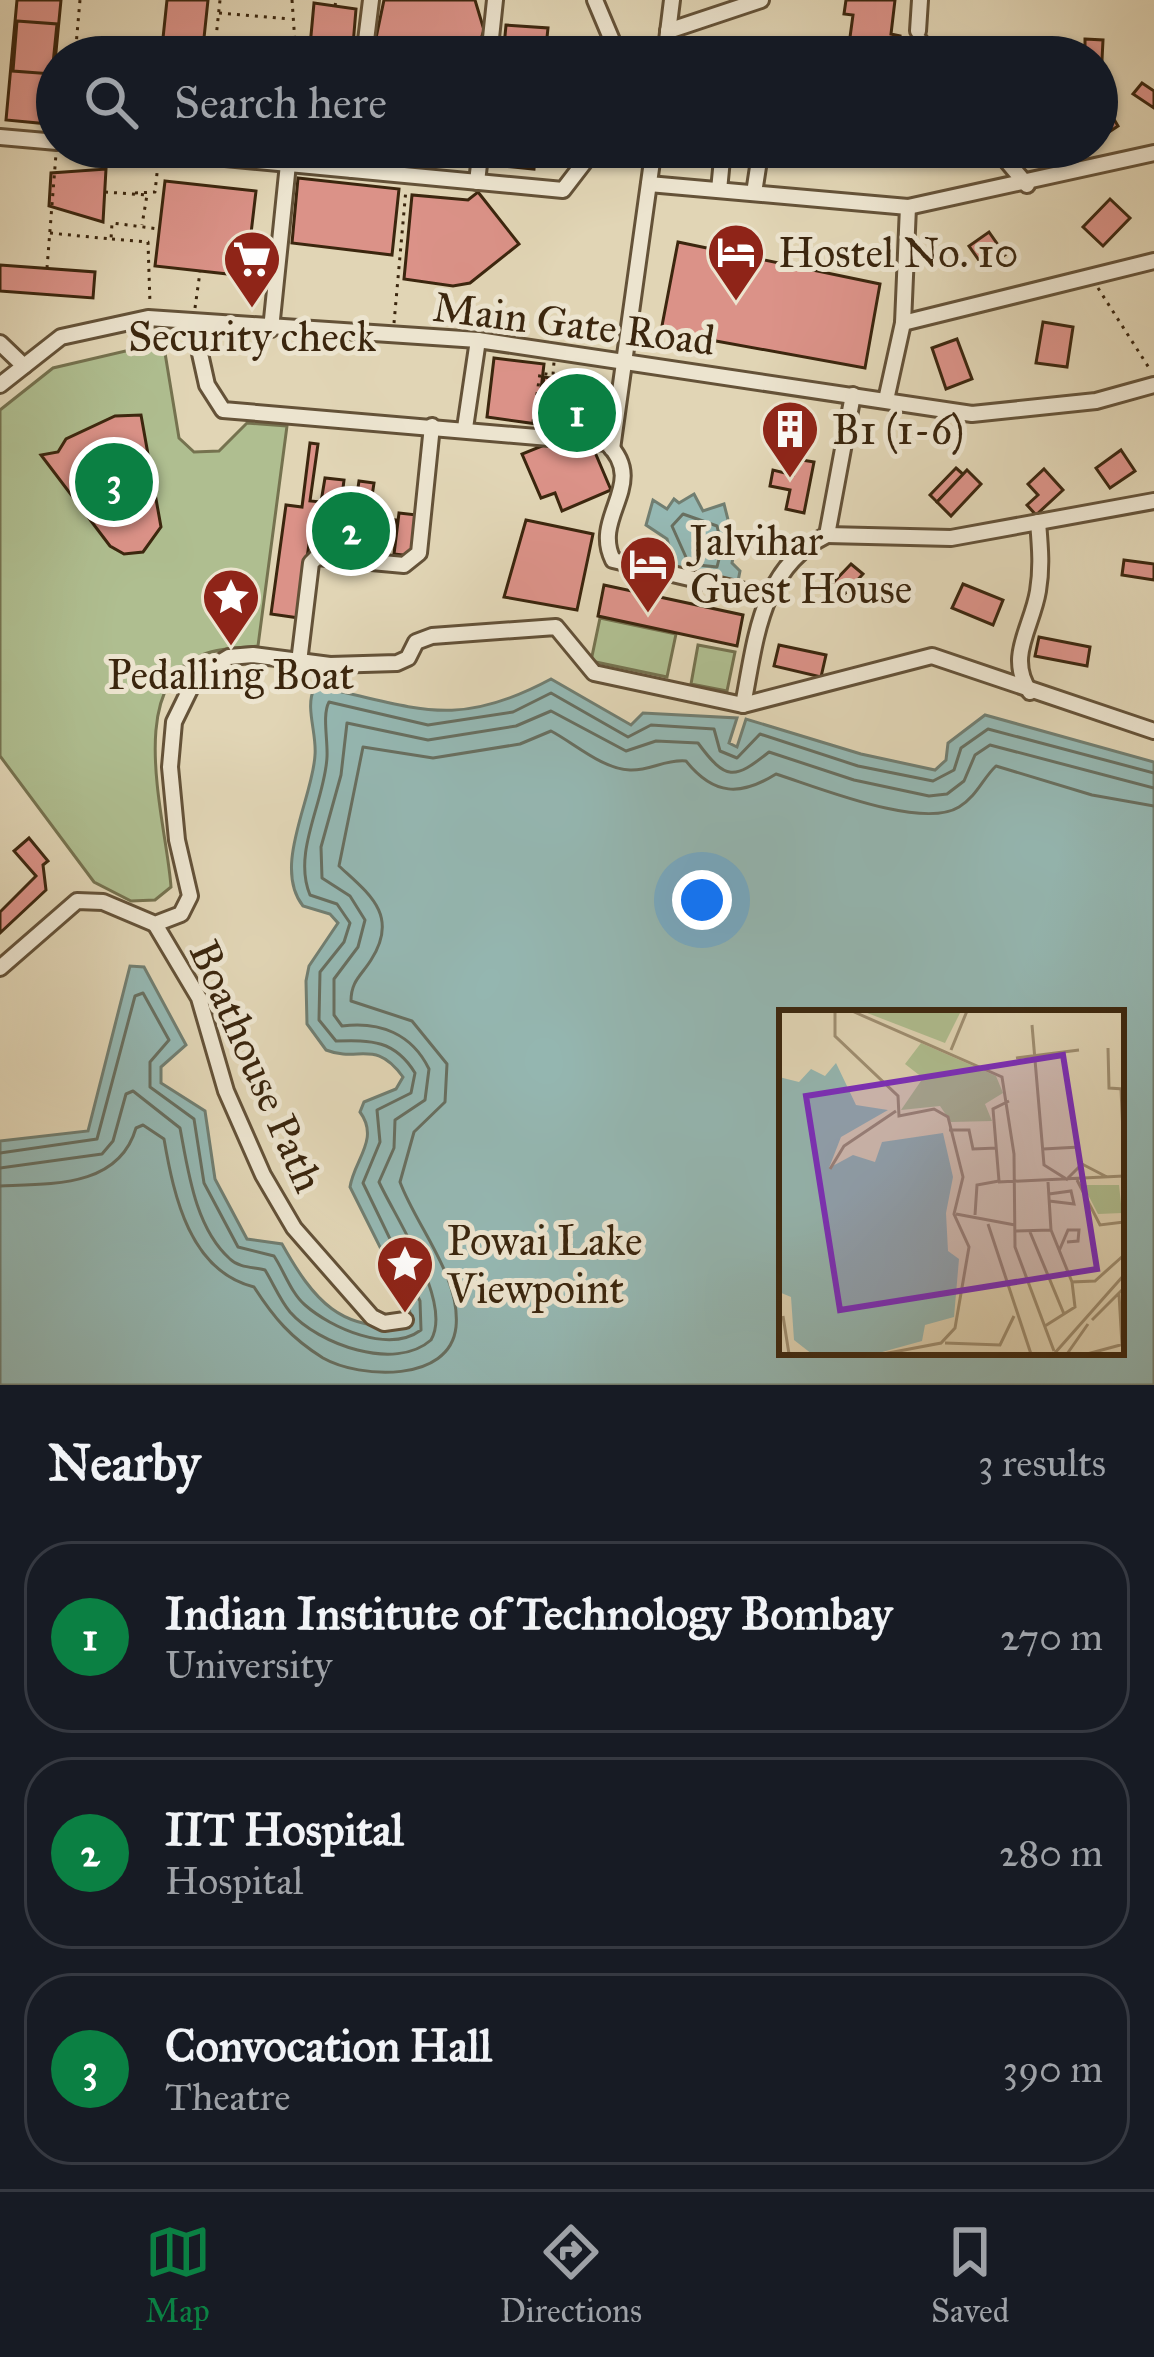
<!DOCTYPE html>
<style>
:root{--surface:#171b24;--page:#20242c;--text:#f1f3f6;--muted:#9ea1a6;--line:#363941;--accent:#0b8043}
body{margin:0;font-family:"IM FELL Great Primer",serif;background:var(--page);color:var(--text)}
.you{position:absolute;left:702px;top:900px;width:42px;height:42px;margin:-30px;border:9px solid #fff;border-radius:50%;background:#1a73e8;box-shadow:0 0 0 18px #1a73e833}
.badge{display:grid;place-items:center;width:78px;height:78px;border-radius:50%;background:var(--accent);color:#fff;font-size:39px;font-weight:700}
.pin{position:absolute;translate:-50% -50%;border:6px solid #fff;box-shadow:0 3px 12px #0006}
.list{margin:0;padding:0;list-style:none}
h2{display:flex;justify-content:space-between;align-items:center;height:156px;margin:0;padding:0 48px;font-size:51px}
h2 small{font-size:39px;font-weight:400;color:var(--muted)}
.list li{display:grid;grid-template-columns:78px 1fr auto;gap:36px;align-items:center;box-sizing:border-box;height:192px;margin:0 24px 24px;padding:0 24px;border:3px solid var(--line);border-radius:48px}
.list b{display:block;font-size:45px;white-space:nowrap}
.list p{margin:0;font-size:39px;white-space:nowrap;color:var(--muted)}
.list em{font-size:39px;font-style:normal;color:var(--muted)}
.icon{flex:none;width:66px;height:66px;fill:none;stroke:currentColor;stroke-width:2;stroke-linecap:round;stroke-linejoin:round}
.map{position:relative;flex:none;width:1154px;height:1385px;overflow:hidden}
.search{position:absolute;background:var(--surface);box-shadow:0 3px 9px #0004;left:36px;right:36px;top:36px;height:132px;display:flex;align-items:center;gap:30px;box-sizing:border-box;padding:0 42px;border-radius:66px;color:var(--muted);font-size:45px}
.sheet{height:804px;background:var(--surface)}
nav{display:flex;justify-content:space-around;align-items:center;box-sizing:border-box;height:168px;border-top:3px solid var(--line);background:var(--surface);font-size:33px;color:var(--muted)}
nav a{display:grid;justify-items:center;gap:6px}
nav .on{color:var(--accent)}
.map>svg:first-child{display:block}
.green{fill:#afbe90;stroke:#75724f;stroke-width:3}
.water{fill:#95b8b3;stroke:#717e71;stroke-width:3;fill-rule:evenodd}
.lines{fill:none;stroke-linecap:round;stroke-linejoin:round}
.shore{stroke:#686f60;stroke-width:3}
.building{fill:#db9288;stroke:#3b260e;stroke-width:3}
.minor-casing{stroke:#645238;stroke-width:20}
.path{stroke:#3b260e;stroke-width:3;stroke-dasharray:3 6;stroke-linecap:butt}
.minor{stroke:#ece4cf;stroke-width:14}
.labels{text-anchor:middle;stroke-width:10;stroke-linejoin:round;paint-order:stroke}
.poi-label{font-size:42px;fill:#3b260e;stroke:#ece4cf;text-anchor:start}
.street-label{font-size:42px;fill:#3b260e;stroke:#ece4cf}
.inset-road{fill:none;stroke:#9f8f72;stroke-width:3}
.view{fill:#7b2cbf;fill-opacity:0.15;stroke:#7b2cbf;stroke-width:6}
.inset-edge{fill:none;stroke:#3b260e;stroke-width:6}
</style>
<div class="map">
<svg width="1154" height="1385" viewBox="0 0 1154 1385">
<rect width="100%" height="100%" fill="#e1d5b5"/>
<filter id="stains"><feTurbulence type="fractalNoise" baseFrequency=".00167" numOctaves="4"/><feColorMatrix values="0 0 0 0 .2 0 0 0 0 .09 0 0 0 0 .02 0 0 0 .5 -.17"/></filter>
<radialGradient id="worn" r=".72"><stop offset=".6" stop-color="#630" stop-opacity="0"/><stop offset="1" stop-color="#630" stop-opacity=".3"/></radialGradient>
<g class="green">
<path d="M 151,345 L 165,353 L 179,438 L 194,452 L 219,451 L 247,423 L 287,426 L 258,646 C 240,648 219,648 202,655 C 123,686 167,824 171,887 L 155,900 L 131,901 L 94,882 L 0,756 L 0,410 L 53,368 Z"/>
<polygon points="600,618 676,634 667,677 591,661"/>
<polygon points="698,645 735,652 727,691 691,684"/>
</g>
<g class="water">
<polygon points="694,494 703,511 724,504 735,547 732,563 740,571 737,586 676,570 667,539 646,525 653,500 667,509 674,499 679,503"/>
<path d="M 551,679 L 631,725 L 643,713 L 737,718 L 729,743 L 737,747 L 746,719 L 861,754 L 935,770 L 946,760 L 948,743 L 985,715 L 1154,762 L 1154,1385 L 0,1385 L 0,1141 L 88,1131 L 130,966 L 144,967 L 186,1045 L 161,1067 L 161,1083 L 205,1111 L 215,1179 L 247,1239 L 282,1244 C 313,1299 341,1335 411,1324 L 409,1305 L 350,1187 C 354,1160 380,1139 360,1112 L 364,1102 L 396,1089 L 403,1077 C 375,1038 359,1063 326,1050 L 307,1024 L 306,981 L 309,966 L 338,923 L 330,914 L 303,906 C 272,867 313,798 315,755 C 317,734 305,707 314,689 L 325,688 C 420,709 458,729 551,679 ZM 782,1013 L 1121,1013 L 1121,1352 L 782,1352 Z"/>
</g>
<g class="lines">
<g class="shore">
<polygon points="683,514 717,526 722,547 717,567 689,564 672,526"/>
<path d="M 0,1153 L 97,1139 L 135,996 L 143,993 L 169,1040 L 150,1062 L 150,1087 L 194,1119 L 204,1183 L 238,1247 L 274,1256 C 284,1271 291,1293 305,1305 C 331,1328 389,1354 421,1330 L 420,1301 L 363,1183 L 380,1142 L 377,1110 L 411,1093 L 415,1073 C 395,1040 371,1040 336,1041 L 319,1020 L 320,972 L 344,942 L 350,923 L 337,904 L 310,895 C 292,852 325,801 327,757 C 328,740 322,715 329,702 L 428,725 L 513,712 L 551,693 L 628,737 L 651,725 L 714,729 L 720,751 L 737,758 L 760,734 L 858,766 L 933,781 L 954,770 L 961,748 L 988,729 L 1154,773"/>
<path d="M 0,1168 L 102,1154 L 113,1141 L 126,1094 L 133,1091 L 180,1128 C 188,1170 195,1228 230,1259 C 239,1268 254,1267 265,1270 C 273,1283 280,1300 290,1312 C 318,1344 395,1372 431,1340 C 453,1303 396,1219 379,1182 L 394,1148 L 395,1120 L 425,1100 L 429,1069 C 412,1034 380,1021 342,1026 L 334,1015 L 334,979 L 358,947 L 365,920 L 350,896 L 322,878 L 321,847 L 341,775 L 347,723 L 428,740 L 516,726 L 551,711 L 626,751 L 656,741 L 698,743 C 726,781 734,780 769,752 L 854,780 L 929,796 L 947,794 L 964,781 L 975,755 L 990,745 L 1154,788"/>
<path d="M 0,1186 C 53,1184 119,1187 136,1128 L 143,1125 L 164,1139 C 174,1197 190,1271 254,1287 C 274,1318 291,1338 323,1358 C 360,1379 450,1383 456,1327 C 461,1277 416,1226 400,1182 L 414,1132 L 445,1102 L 447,1064 L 412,1021 L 351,1001 C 351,981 361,976 371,960 C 400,915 368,893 339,866 L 363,747 L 433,758 L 520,744 L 551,731 C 574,743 602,769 630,770 C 650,771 665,759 686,761 C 714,796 741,796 776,774 C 817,787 922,830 959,807 C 977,796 983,778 996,766 L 1092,795 L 1154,806"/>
</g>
</g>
<g class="building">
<polygon points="17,0 61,0 49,124 6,120"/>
<polygon points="167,0 208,0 202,57 161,57"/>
<polygon points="384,0 475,0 484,30 475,57 372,57"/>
<polygon points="846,0 895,0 891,34 900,36 898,49 862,44 861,54 848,52 853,15 844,14"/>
<polygon points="314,3 356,9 352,57 309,57"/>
<polygon points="17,21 57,24 52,74 13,71"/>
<polygon points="506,25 548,28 545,57 503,57"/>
<polygon points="233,38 281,43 280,57 232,57"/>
<polygon points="1085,39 1103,40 1101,80 1097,57 1085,57"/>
<polygon points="1142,83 1154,91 1154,108 1133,94"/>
<polygon points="1106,106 1118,126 1097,140 1097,112"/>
<polygon points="376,147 469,147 447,161"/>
<polygon points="494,147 536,147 534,169 493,165"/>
<polygon points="106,169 103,222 49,206 51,173"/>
<polygon points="298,178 399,189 392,255 292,243"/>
<polygon points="165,181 256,191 246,276 155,266"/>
<polygon points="478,192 519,244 470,283 453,286 404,279 412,195 468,200"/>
<polygon points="1110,199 1130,218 1103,246 1083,227"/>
<polygon points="989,232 1005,255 985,269 969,246"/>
<polygon points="678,242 880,284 865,368 661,331"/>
<polygon points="0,265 95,272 93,298 0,291"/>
<polygon points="1043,322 1073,327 1067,367 1036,363"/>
<polygon points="957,339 972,379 946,389 932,348"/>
<polygon points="494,358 544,364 537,424 487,417"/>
<polygon points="544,377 600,386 596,419 539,411"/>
<polygon points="141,415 161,527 143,552 124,554 110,546 41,455 58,452 66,439 115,416"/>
<polygon points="569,435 575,450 591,443 611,490 562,511 555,493 541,498 522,454"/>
<polygon points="310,443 318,444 310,501 321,502 325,478 344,480 340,512 354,514 359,481 374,483 369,516 396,520 393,540 311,529 299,618 271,614 286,505 302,507"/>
<polygon points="1121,450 1135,471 1110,488 1096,468"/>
<polygon points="796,459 814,462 804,513 786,509 790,490 770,486 773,470 793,475"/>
<polygon points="956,468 964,475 937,502 930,495"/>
<polygon points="1044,469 1063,490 1036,515 1027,505 1038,495 1028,484"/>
<polygon points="967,470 981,484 951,516 937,502"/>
<polygon points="399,513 417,515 412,556 394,554"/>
<polygon points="526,520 593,534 577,610 504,597"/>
<polygon points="1124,560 1154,564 1154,580 1122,575"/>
<polygon points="851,564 863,574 841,598 829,587"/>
<polygon points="963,584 1003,600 993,625 952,608"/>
<polygon points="604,585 743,615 737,646 598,616"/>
<polygon points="1039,637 1090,647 1087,666 1035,656"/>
<polygon points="779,645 826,655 821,677 774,666"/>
<polygon points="29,838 48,861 43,865 46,890 0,933 0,912 36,876 14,851"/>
</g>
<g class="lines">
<g class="minor-casing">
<g id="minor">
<polyline points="595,0 619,57"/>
<polyline points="668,31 761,0"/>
<polyline points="918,31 920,0"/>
<polyline points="920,41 929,57"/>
<polyline points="364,57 371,0"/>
<polyline points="489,57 495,0"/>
<polyline points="665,57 672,0"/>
<polyline points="0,137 57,142"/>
<polyline points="109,147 563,190 596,147"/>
<polyline points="716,147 760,154 788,147"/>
<polyline points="995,147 1027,185"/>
<polyline points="352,170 354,147"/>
<polyline points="477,182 481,147"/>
<polyline points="649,184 908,207 1154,153"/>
<polyline points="719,190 723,149"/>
<polyline points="754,193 760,154"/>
<path d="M 193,322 L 207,385 L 223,410 L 607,443 C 649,484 591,516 613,560 L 766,596"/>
<polyline points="903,323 1154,261"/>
<polyline points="271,329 288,164"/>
<polyline points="0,343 24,366"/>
<polyline points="0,385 61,337 148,318 478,340 972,414 1096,401 1154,385"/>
<polyline points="886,400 903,323 908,207"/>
<polyline points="465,428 478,340"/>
<polyline points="612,449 654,147"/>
<polyline points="827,535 951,538 1154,501"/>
<polyline points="299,662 311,563 317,557 404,565 419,553 432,426"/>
<path d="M 1030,692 C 1006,657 1032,628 1038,591 C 1042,567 1040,546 1038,522"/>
<path d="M 743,705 C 756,639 760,568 827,535 L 853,395"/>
<polyline points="155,924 199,998 226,1091 263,1175 294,1228 372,1317 384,1323 405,1320"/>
<polyline points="0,968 77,901 103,902 155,924 181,914 190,896 177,840 170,767 174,722 196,677 229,657 253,655 330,665 397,663 408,658 416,642 432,636 556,627 594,673 743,705 932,656 1154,731"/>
</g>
</g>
<g class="path">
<polyline points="292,0 296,57"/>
<polyline points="335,6 336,0"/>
<polyline points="219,13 290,19"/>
<polyline points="75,57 80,0"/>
<polyline points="214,57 220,0"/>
<polyline points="55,72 57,73"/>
<polyline points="105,192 147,195 142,225"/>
<polyline points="135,193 155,192 158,164"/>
<polyline points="50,233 111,239 112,223 159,229"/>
<polyline points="112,239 148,242 150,304"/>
<polyline points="47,268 56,154"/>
<polyline points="1098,288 1151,371"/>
<polyline points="195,308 200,272"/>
<polyline points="394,323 406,189"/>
<polyline points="533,422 540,373 553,375 554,362"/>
</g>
<use href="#minor" class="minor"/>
</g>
<defs>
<g id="hotel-pin" transform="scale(3)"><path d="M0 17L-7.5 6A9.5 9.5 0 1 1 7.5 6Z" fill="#8f2418" stroke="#ece4cf"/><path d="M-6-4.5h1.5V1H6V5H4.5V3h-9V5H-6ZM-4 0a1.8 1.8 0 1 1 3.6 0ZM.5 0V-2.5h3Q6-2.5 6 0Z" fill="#fff"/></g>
<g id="supermarket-pin" transform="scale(3)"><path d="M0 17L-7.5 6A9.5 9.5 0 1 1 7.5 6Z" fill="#8f2418" stroke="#ece4cf"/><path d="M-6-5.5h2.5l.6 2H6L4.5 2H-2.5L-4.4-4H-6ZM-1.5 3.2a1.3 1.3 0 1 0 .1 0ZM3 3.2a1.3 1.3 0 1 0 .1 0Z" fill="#fff"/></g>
<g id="building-pin" transform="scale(3)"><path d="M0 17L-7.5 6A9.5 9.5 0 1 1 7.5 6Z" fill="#8f2418" stroke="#ece4cf"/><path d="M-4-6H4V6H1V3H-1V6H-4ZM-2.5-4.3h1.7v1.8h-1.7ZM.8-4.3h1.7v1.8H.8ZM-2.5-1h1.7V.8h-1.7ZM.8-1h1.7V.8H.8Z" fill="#fff"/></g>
<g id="sight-pin" transform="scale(3)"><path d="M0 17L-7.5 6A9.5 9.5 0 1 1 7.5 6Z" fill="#8f2418" stroke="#ece4cf"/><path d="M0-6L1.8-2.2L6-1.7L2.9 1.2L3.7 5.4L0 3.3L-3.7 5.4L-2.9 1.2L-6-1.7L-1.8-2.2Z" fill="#fff"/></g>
</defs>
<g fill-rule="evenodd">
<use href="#hotel-pin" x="736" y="252"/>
<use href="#supermarket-pin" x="252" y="259"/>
<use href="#building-pin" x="790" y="429"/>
<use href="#hotel-pin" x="648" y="564"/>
<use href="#sight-pin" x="231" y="597"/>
<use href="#sight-pin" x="405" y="1264"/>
</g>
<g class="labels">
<g class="poi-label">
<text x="778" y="267">Hostel No. 10</text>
<text x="252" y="351" text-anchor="middle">Security check</text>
<text x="832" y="444">B1 (1-6)</text>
<text x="690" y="555">Jalvihar<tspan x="690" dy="48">Guest House</tspan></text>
<text x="231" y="689" text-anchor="middle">Pedalling Boat</text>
<text x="447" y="1255">Powai Lake<tspan x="447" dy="48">Viewpoint</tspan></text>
</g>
<g class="street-label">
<text transform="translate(574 323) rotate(7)" y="15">Main Gate Road</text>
<text transform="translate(257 1066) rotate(66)" y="15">Boathouse Path</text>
</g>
</g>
<g transform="translate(779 1010)">
<rect width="345" height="345" fill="#e1d5b5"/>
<path d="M 83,1 L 182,1 L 166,33 ZM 142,33 L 217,66 L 224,83 L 206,94 L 213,111 L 172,112 L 161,96 L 122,100 L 144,68 L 126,54 ZM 304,175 L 340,175 L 343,203 L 319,204 Z" fill="#afbe90"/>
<path d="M 57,53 L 77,95 L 109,100 L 62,127 L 50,158 L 74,145 L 96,152 L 103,132 L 164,123 L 174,167 L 167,203 L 169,241 L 180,249 L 175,307 L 146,315 L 143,331 L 96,344 L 33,344 L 15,330 L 12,287 L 0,282 L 0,67 L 20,72 L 32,59 L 46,66 Z" fill="#95b8b3"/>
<path class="inset-road" d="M 56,1 L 56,26 L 119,86 L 120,106 L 155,99 L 169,107 L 184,167 L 175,204 L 190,237 L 176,318 L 162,333 L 104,344M 73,1 L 223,67 L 235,144 L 236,237 L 275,341M 253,15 L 265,155 L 289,170M 329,38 L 330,78 L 345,79M 172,40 L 188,1M 237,48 L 300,40M 342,79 L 344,123M 170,120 L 190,120 L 194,139 L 218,138M 264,139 L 301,137M 51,159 L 65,136 L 117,101M 289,168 L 303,154 L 328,167M 298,170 L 321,215 L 345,212M 219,172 L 345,166M 269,172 L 272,220 L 293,272M 270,184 L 292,181 L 295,194 L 270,191M 177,204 L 236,215M 196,205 L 198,175 L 220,171 L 214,99 L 230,91M 209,214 L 252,344M 236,221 L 272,220M 251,222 L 285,304M 280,241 L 289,220 L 300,220 L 299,231 L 288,232M 340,284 L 343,335M 4,306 L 10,344M 313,310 L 345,278M 266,316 L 296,297 L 293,272 L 316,271 L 345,245M 166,333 L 221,335 L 235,306M 275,344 L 345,265M 288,344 L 309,314M 308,344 L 345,334"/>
<path class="view" d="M 284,45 L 318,259 L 61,300 L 27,86 Z"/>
<rect width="345" height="345" class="inset-edge"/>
</g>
<rect width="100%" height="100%" filter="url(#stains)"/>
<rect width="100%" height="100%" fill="url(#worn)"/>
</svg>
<div class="you"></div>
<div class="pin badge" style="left:577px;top:413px">1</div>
<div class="pin badge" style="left:351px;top:531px">2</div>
<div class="pin badge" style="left:114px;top:482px">3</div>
<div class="search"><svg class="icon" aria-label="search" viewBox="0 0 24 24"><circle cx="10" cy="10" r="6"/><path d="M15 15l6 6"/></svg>Search here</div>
</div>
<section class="sheet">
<h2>Nearby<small>3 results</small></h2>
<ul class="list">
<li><span class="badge">1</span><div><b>Indian Institute of Technology Bombay</b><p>University</p></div><em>270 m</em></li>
<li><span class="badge">2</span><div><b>IIT Hospital</b><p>Hospital</p></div><em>280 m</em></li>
<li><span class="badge">3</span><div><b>Convocation Hall</b><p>Theatre</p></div><em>390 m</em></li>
</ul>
</section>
<nav>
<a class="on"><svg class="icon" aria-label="map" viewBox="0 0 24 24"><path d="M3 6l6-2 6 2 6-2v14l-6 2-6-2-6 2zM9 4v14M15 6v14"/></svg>Map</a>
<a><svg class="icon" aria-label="directions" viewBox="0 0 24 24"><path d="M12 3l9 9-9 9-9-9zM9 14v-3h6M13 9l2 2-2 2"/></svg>Directions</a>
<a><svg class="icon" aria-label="saved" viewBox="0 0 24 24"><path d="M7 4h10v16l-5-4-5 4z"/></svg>Saved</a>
</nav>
